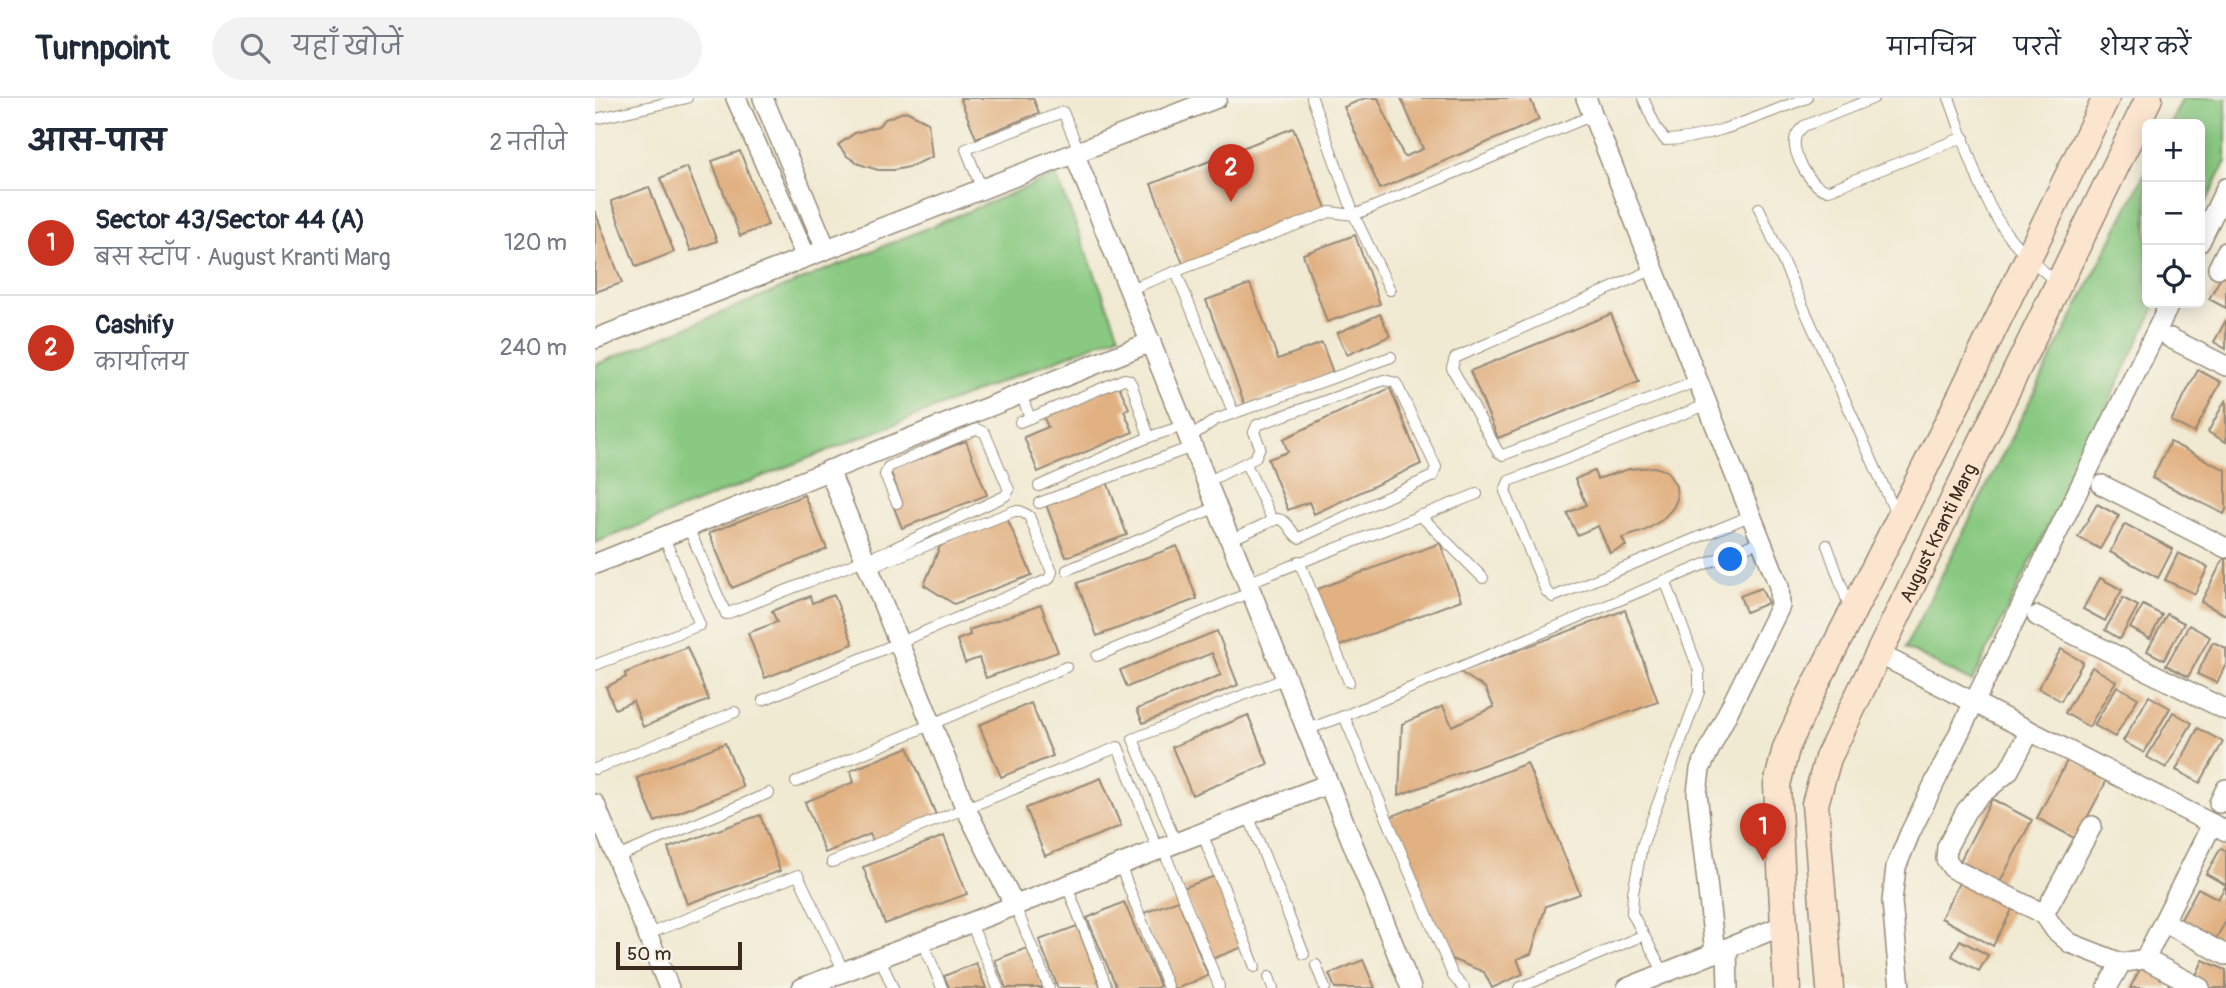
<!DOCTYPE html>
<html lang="hi">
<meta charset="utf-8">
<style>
:root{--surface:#fff;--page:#f2f2f3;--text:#1f2937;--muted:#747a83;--line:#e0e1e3;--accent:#c8321e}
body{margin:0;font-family:Pangolin,"Playpen Sans Deva",sans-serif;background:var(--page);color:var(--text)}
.controls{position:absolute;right:21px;top:21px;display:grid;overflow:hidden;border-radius:10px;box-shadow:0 4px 18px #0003}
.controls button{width:63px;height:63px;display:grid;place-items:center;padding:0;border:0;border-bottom:2px solid var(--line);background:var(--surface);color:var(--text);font:35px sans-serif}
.scale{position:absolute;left:21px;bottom:18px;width:126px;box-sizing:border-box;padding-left:7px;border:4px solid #3b2a1e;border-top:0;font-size:19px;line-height:24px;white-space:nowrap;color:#3b2a1e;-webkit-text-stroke:5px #f7f3e8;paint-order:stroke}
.you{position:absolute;left:1136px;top:462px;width:24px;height:24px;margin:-18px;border:5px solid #fff;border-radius:50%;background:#1a73e8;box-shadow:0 0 0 10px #1a73e833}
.badge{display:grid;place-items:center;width:46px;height:46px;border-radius:50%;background:var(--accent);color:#fff;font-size:23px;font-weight:700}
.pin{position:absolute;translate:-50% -58px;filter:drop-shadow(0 2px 4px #0008)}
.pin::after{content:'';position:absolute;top:37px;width:24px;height:21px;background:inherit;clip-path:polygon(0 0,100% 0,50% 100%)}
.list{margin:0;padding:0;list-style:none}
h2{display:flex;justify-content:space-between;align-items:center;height:91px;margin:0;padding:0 28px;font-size:30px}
h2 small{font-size:23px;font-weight:400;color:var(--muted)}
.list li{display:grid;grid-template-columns:46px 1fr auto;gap:21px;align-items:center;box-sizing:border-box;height:105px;padding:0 28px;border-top:2px solid var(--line)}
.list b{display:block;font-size:26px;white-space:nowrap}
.list p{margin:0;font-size:23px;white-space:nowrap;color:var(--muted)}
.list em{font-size:23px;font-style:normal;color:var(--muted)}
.icon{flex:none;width:38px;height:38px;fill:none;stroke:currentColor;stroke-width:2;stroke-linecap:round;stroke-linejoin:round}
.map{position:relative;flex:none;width:1631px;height:890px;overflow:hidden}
header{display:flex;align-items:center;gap:42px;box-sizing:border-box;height:98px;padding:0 35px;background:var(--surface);border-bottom:2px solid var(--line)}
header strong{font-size:33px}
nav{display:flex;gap:38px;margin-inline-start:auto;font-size:24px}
.search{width:490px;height:63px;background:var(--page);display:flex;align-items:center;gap:18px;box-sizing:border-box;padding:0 24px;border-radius:38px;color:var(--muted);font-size:26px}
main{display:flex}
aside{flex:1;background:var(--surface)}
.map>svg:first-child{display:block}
.green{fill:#89c981;stroke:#627a50;stroke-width:2}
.building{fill:#e1b182}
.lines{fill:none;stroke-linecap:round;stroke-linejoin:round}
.lane-casing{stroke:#968a78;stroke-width:12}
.street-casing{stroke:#968a78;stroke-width:22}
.secondary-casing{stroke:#968a78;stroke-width:29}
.lane{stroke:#fff;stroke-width:10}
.street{stroke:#fff;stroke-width:19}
.secondary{stroke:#fce5cf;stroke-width:26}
.labels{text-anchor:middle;stroke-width:6;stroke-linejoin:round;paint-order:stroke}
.street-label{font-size:19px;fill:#3b2a1e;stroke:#f7f3e8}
</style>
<header>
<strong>Turnpoint</strong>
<div class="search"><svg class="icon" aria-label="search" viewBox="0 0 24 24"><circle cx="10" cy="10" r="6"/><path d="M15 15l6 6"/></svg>यहाँ खोजें</div>
<nav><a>मानचित्र</a><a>परतें</a><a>शेयर करें</a></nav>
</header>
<main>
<aside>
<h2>आस-पास<small>2 नतीजे</small></h2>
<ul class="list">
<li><span class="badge">1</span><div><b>Sector 43/Sector 44 (A)</b><p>बस स्टॉप · August Kranti Marg</p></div><em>120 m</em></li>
<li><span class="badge">2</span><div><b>Cashify</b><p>कार्यालय</p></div><em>240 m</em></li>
</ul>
</aside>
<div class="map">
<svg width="1631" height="890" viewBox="0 0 1631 890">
<rect width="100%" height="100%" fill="#f7f3e8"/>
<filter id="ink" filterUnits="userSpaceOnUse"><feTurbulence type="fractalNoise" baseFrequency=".0143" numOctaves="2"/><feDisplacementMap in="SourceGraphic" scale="14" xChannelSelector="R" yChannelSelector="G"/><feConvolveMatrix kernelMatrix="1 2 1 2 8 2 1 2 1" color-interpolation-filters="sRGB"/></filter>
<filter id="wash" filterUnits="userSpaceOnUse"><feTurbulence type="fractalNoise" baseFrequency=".00686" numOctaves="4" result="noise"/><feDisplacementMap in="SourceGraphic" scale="28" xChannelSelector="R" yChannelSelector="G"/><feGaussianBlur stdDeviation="1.57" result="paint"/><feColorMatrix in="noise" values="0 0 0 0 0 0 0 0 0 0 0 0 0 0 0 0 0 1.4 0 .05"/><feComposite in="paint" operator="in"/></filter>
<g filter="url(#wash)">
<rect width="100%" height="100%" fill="#f1ead3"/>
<g class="green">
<polygon points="1588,0 1631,0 1631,63 1605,117 1605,26 1575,26"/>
<polygon points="1552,71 1552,205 1562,205 1377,584 1310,550"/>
<polygon points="461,77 524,237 0,445 0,267"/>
</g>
<g id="blocks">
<g class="building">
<polygon points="365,0 438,0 444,15 381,40"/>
<polygon points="770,0 783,0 809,59 828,51 806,0 935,0 944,22 785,91 749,9"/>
<polygon points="311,13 333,24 337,59 314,69 299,72 283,72 264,66 252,58 243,47 260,35 283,28 290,21"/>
<polygon points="698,30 732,112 589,168 556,86"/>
<polygon points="145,53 173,127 145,138 117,63"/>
<polygon points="92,69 122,143 96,153 65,80"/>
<polygon points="54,89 79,154 41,169 16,103"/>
<polygon points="0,113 27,185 0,194"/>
<polygon points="760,137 785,206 732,224 708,156"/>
<polygon points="1631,170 1631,210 1614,201"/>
<polygon points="655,186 683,261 727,245 738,275 650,307 611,202"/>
<polygon points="785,216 795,238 752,257 742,235"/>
<polygon points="1016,216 1044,284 903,340 875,273"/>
<polygon points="1631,222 1631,251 1619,244"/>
<polygon points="1603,272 1626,284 1599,335 1576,323"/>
<polygon points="523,286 534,310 529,313 538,334 443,374 429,339 453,329 448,318"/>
<polygon points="795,290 826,366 719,416 714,404 693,412 673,361 693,354 688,341"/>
<polygon points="1631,301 1631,344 1613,334"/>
<polygon points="371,343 392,397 307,430 298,407 307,404 295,372"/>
<polygon points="1575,344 1631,372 1631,411 1629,416 1557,380"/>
<polygon points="1059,369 1072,373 1081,388 1082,401 1078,410 1067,422 1049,433 1027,440 1031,448 1015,455 1003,428 982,437 972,415 991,407 980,381 999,373 1002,381 1034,371"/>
<polygon points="511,381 532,437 471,459 450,404"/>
<polygon points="209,397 232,451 137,490 114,435"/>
<polygon points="1502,406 1524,418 1505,451 1483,439"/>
<polygon points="411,418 437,477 359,506 329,487 345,448"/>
<polygon points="1530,426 1578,451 1563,480 1515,454"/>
<polygon points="845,445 866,502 742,549 720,492"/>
<polygon points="582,448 602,501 502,538 482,485"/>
<polygon points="1583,455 1613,469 1600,496 1570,482"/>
<polygon points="1629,460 1631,461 1631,517 1606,504"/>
<polygon points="1505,480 1527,492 1510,523 1488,511"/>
<polygon points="1166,490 1173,505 1151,514 1145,498"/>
<polygon points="239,497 258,546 170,580 153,535 182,524 177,513 215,498 217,505"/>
<polygon points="1528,500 1543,508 1525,541 1510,532"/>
<polygon points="446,507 463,554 391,580 384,560 370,565 362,542 375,537 374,532"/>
<polygon points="1548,507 1567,517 1555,541 1535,530"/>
<polygon points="1030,512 1063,604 804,697 807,626 848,608 857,628 899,609 890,590 865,574"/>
<polygon points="1572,516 1589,525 1569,562 1552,553"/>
<polygon points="1594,527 1615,539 1593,579 1571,567"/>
<polygon points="622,533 643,587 548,625 542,611 626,577 617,555 532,589 525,572"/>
<polygon points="1618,544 1631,550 1631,566 1622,585 1602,576"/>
<polygon points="92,549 114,602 48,629 38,603 20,611 11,589 31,579 30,575"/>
<polygon points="1466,551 1488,564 1466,603 1443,590"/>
<polygon points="1497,569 1521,583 1494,629 1470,615"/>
<polygon points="1522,588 1543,600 1520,639 1499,627"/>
<polygon points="1554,598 1575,610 1549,655 1528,643"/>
<polygon points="436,605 458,658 406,679 384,627"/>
<polygon points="1578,614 1597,625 1571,670 1552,659"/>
<polygon points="653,617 673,666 597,697 577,649"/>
<polygon points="1603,630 1628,644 1605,685 1581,672"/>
<polygon points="130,645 148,689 60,724 42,680"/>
<polygon points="313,649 341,717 278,743 275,736 230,755 210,704 259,684 255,673"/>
<polygon points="1474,659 1513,680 1481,741 1442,720"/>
<polygon points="932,665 985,796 951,808 936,856 922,861 928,876 897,890 889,874 851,859 795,719"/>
<polygon points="506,680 526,728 450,758 431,710"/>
<polygon points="1397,701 1437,722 1405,784 1365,763"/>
<polygon points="165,717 185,773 92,806 73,750"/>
<polygon points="349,738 372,796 290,826 268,769"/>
<polygon points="1626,750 1631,753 1631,823 1620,842 1585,823 1603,790 1623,801 1631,787 1611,776"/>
<polygon points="620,778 648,849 617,861 588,790"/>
<polygon points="1365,783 1418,810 1398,848 1346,820"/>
<polygon points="583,802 613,878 583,890 575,890 546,816"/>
<polygon points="529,804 565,888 561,890 522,890 492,820"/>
<polygon points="482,828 506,890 463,890 444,842"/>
<polygon points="1365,842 1393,857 1384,873 1357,858"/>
<polygon points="432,850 448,890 411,890 400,862"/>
<polygon points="768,862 780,890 740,890 734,876"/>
<polygon points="1608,862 1631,872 1631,890 1610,890 1598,884"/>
<polygon points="381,865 391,890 354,890 349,878"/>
<polygon points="1547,867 1576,882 1572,890 1535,890"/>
</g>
</g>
</g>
<g filter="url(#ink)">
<use href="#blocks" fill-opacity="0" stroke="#968a78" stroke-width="2"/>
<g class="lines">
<g class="lane-casing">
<g id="lane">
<polyline points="717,0 759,117 998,17"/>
<path d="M 1048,0 L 1061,29 L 1070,42 C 1114,42 1170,15 1212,0"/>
<path d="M 1279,0 L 1209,28 C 1205,32 1200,36 1200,42 C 1197,56 1217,92 1233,92 C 1237,92 1240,89 1244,88 L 1369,39"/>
<path d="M 1354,0 C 1369,39 1384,97 1408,130 C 1422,151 1442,167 1461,184"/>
<polyline points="0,21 92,0"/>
<polyline points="387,92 371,51 468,14 484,53"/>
<polyline points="1164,110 1302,418"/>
<polyline points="1059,171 860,260 857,270 903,354 908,357 1103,283"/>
<polyline points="581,174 639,316"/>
<polyline points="535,191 735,114 759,117 795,192"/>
<polyline points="426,296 435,320"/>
<polyline points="1111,307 914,383 910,393 951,493 958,499 1155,418"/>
<polyline points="425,324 529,281 534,282 537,287 554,339"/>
<polyline points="594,340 620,322 796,259"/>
<polyline points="651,366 678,423"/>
<path d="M 612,384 L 660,360 L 665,349 L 659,334 L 662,327 L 789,282 L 801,285 L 841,369 L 838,378 L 704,440 C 695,435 694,421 681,421 L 635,442"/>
<polyline points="444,388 554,339 588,328"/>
<polyline points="444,405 597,349"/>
<polyline points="825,417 888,480"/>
<polyline points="93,429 131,516 297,451 410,398 414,392 390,335 382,331 293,369 290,377 302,405"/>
<polyline points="1232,447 1254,508"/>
<polyline points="704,463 754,584"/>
<polyline points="472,472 622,409"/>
<polyline points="652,485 882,396"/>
<polyline points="502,558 656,494"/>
<polyline points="0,567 105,527 69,439"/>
<polyline points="168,602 454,481 457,474 434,418 425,413 419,413 274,470"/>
<polyline points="749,618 858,878 869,890"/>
<polyline points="711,632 749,618 1165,443"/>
<polyline points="0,671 140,614"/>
<polyline points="201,684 471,569"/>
<polyline points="653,717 709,856"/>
<polyline points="607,735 660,869"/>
<polyline points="581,745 538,641 691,580"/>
<polyline points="568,751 624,888"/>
<polyline points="22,759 174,695"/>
<polyline points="237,764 523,649 563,752"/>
<polyline points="525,767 573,890"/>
<polyline points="472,788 512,890"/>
<polyline points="420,808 454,890"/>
<polyline points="376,825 403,890"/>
<polyline points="53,836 203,777 249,874"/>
<polyline points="328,844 347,890"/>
<polyline points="285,860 298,890"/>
<polyline points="721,867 730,890"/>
<polyline points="1069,875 1037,815 1038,795 1047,748 1104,594 1104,573 1070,482"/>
<polyline points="674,879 678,890"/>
<polyline points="924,890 1049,837"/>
</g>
</g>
<g class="street-casing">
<g id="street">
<polyline points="141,0 211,159"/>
<polyline points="168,0 231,151"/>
<polyline points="991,0 1184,488 1185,508 1105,671 1102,695 1120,855"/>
<polyline points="479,55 816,890"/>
<polyline points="1605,144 1631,90"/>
<polyline points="1623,170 1631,154"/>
<polyline points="1575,240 1631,268"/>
<polyline points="0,241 622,0"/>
<polyline points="234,372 370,709 420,808"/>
<polyline points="1507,387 1631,450"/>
<polyline points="0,466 556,244"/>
<polyline points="1442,518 1631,612"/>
<polyline points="1284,556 1631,733"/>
<polyline points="1435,633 1413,674 1383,699 1371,713 1352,749 1351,761 1358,771 1449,816 1460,832 1475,845 1526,865"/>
<polyline points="1624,705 1631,691"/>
<polyline points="0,706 74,890"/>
<polyline points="1449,816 1497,728"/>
<polyline points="1569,824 1631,857"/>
<polyline points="1132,850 1133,890"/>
<polyline points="1550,861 1605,890"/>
<polyline points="207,890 733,686"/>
<polyline points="1032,890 1187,828"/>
<polyline points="1305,890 1297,804 1301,769 1315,735 1575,205"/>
<polyline points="1512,890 1526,865 1550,861 1617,726"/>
</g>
</g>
<g class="secondary-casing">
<g id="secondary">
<polyline points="1192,890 1182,687 1191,650 1215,598 1358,314 1511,0"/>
<path id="s1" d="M 1235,890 L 1220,706 L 1233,660 L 1554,0"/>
</g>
</g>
<use href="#lane" class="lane"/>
<use href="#street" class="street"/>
<use href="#secondary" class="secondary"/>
</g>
</g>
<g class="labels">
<g class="street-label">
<text dy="7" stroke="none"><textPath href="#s1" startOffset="483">August Kranti Marg</textPath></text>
</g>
</g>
</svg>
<div class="controls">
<button>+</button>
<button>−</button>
<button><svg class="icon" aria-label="locate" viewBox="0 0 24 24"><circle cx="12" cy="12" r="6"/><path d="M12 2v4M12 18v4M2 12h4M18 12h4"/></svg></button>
</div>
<div class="scale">50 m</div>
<div class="you"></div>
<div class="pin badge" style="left:1168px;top:763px">1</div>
<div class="pin badge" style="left:636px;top:104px">2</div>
</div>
</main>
